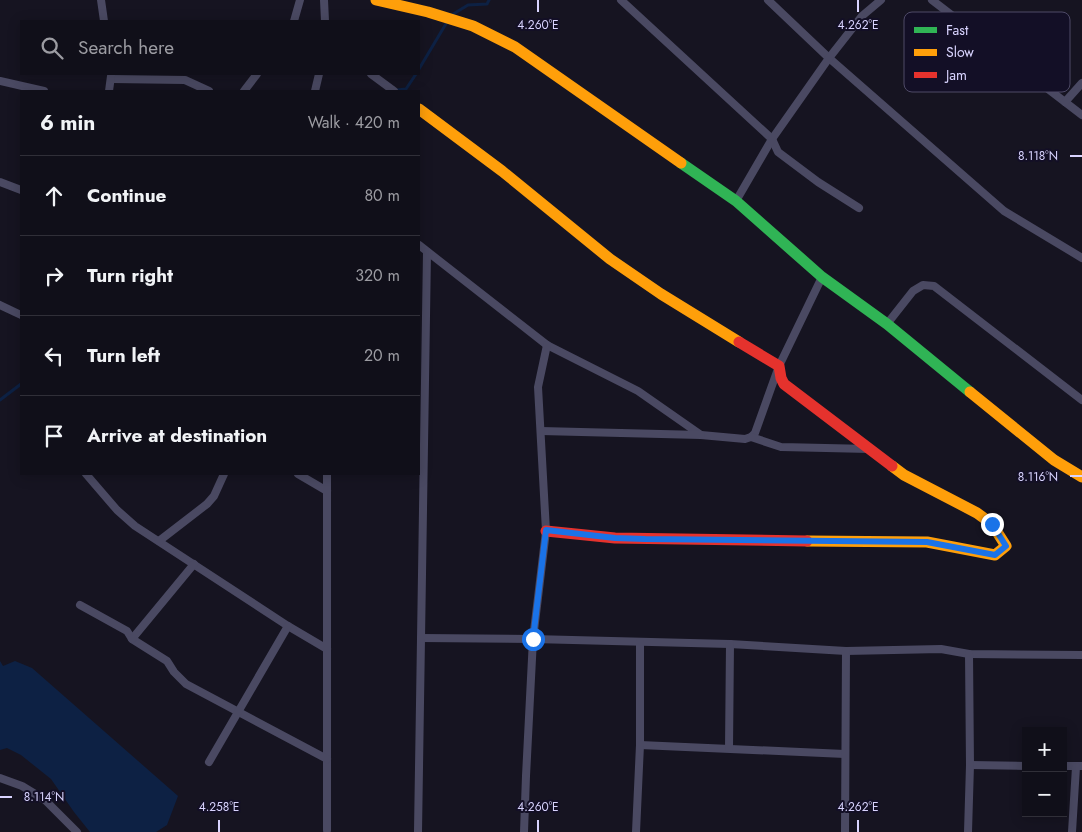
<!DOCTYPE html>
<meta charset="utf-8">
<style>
:root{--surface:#100f19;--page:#191822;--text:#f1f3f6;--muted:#9c9ca2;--line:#302f38}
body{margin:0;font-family:Jost,sans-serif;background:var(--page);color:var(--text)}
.controls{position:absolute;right:15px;bottom:15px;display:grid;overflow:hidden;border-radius:0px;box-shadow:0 2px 12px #0003}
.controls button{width:45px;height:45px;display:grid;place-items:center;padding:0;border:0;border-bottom:1px solid var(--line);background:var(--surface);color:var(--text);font:25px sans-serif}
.stop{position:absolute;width:15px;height:15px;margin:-11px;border:4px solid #1a73e8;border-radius:50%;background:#fff}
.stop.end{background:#1a73e8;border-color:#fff;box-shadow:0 1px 5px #0008}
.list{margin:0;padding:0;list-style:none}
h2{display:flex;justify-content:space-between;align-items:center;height:65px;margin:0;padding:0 20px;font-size:21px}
h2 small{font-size:16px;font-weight:400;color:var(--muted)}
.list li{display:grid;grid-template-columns:32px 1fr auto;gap:15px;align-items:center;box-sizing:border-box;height:80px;padding:0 20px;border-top:1px solid var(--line)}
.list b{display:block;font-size:19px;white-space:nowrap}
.list em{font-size:16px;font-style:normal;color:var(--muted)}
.icon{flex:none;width:28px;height:28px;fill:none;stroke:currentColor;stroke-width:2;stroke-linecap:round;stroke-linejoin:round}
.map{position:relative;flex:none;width:1082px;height:832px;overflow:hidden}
.search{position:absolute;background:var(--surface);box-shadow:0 2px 12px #0003;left:20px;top:20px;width:400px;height:55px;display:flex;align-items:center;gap:12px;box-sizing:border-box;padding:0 18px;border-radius:0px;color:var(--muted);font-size:19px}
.panel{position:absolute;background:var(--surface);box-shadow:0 2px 12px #0003;left:20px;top:90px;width:400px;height:385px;border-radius:0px}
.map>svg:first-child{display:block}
.water{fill:#0d2144}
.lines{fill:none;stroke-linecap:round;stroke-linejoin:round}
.stream{stroke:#0d2144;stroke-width:3}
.street{stroke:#4a4962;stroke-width:8}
.fast{stroke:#30b455;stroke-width:11}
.slow{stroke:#ff9f0a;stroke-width:11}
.jam{stroke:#e5322d;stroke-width:11}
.route{stroke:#1a73e8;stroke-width:6}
.ticks{fill:none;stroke:#d9d4ff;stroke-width:2}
.key{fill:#130f26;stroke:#4e4a67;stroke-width:1}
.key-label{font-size:14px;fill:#d9d4ff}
.ticks-label{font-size:12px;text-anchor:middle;fill:#d9d4ff;stroke:#130f26;stroke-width:4;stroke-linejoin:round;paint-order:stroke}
</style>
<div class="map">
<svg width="1082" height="832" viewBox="0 0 1082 832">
<rect width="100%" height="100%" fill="#161421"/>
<polygon class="water" points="0,661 3,666 15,661 32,668 178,796 167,825 156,832 90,832 74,812 51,779 21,755 7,748 0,750"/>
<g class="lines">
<g class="stream">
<polyline points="450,16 468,5 487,4 489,0"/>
<polyline points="419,69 447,22"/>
<polyline points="388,91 406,89 416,74"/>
<polyline points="0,400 21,384"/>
</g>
<g class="street">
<polyline points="101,0 104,21"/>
<polyline points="324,0 325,21"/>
<polyline points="621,0 772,139 778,152 818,182 859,208"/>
<polyline points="768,0 829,58 1004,211 1082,258"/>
<polyline points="932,0 1082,115"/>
<polyline points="294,21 300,0"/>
<polyline points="371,74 394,91"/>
<polyline points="112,79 185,80 209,91"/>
<polyline points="0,81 44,91"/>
<polyline points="109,91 111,76"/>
<polyline points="244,91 257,74"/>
<polyline points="315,91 319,74"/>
<polyline points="1065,102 1082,83"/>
<polyline points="0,182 21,190"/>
<polyline points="736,201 772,139 829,58 862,16 881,0"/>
<polyline points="419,245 547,345 638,391 701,435 745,439 751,437 755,433 779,366 822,277"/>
<polyline points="0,305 21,315"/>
<polyline points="887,324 913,291 923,285 934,286 1082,400"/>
<polyline points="541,431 701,435"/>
<polyline points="751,437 781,447 870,449"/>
<polyline points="86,474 117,510 135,526 288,626 327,649"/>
<polyline points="298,474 327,491"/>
<polyline points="327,474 327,830"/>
<polyline points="159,541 207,504 214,496 224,474"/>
<polyline points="80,605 127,631 132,639 167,661 174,672 186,684 327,759"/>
<polyline points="421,638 533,639 730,644 846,651 941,649 969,654 1082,655"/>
<polyline points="132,639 194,564"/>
<polyline points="640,745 845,754"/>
<polyline points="729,748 730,644"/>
<polyline points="209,762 288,626"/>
<polyline points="970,765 1026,766"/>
<polyline points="1063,766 1082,766"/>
<polyline points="0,778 22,786 45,800 77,832"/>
<polyline points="418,832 427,252"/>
<polyline points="524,832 526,776 533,639 546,531 538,387 547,345"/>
<polyline points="636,832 640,745 640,642"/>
<polyline points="845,832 846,651"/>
<polyline points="968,832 970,765 969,654"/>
<polyline points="1072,832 1076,767"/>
</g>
<polyline class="fast" points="681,163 736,201 822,277 887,324 970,392"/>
<g class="slow">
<polyline points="376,0 428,12 473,26 515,47 681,163"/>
<polyline points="419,109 502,171 610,259 661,294 739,342"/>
<polyline points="970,392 1054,460 1082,477"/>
<polyline points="807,541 927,542 995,555 1006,546 992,524 977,513 904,475 892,466"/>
</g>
<g class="jam">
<polyline points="739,342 779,366 781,378 784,384 892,466"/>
<polyline points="546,531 615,538 807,541"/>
</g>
</g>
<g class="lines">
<polyline class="route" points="533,639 546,530 615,538 645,539 927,542 995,555 1006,546 992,524"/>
</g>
<path class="ticks" d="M 538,0 L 538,12M 858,0 L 858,12M 1070,156 L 1082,156M 1070,476 L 1082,476M 0,797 L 12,797M 219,820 L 219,832M 538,820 L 538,832M 858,820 L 858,832"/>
<rect x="904" y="12" width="166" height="80" rx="8" class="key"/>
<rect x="914" y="27" width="23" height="6" fill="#30b455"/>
<rect x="914" y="49" width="23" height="7" fill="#ff9f0a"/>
<rect x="914" y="72" width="23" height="6" fill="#e5322d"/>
<g class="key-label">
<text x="946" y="35">Fast</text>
<text x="946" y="57">Slow</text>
<text x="946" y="80">Jam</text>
</g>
<g class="ticks-label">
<text x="538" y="29">4.260°E</text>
<text x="858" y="29">4.262°E</text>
<text x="1038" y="160">8.118°N</text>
<text x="1038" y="481">8.116°N</text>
<text x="44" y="801">8.114°N</text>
<text x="219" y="811">4.258°E</text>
<text x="538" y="811">4.260°E</text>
<text x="858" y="811">4.262°E</text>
</g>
</svg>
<div class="controls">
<button>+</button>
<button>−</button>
</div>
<div class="stop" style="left:533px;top:639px"></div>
<div class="stop end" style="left:992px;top:524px"></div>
<div class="search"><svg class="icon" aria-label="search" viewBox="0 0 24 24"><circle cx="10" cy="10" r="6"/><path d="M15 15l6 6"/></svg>Search here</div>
<section class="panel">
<h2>6 min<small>Walk · 420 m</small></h2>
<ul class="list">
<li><svg class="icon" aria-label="ahead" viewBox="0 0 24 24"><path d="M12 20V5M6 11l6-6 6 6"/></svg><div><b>Continue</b></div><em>80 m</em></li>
<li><svg class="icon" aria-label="right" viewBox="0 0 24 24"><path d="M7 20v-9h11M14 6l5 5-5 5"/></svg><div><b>Turn right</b></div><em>320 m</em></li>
<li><svg class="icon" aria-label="left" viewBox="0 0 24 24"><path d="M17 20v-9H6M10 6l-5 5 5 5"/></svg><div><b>Turn left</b></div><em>20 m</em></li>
<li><svg class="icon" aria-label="arrive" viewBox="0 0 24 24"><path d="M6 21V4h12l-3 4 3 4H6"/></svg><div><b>Arrive at destination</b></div></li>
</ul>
</section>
</div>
